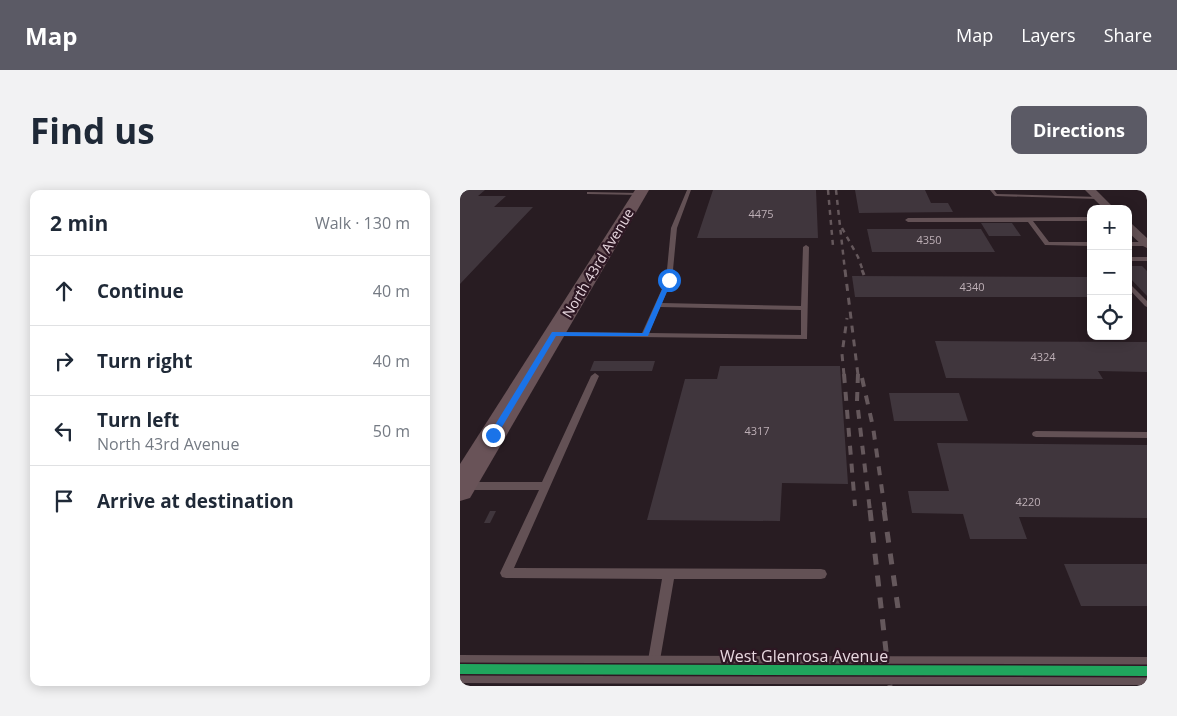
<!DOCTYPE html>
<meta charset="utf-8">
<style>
:root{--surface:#fff;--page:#f2f2f3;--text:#1f2937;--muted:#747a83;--line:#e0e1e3;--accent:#5b5a65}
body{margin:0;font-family:"Open Sans",sans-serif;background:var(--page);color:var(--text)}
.controls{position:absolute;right:15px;top:15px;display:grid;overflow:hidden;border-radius:10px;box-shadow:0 2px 12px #0003}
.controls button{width:45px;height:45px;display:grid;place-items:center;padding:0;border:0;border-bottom:1px solid var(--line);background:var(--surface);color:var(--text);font:25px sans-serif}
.stop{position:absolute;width:15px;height:15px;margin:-11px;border:4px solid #1a73e8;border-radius:50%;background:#fff}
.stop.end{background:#1a73e8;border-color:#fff;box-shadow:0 1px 5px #0008}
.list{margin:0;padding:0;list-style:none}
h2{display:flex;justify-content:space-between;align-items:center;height:65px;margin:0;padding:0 20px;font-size:21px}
h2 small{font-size:16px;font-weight:400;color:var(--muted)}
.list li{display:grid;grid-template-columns:32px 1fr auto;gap:15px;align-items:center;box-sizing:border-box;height:70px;padding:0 20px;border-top:1px solid var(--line)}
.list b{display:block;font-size:19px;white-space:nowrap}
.list p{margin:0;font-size:16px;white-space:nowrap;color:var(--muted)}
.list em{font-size:16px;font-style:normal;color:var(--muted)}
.icon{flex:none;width:28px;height:28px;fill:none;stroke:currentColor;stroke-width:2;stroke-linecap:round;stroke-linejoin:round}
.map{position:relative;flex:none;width:687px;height:496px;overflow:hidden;border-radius:10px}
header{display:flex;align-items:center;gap:30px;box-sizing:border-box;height:70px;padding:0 25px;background:var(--accent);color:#fff}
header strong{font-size:24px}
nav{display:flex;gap:28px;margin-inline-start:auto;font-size:18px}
.intro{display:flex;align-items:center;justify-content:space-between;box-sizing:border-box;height:120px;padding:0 30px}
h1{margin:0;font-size:35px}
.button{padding:12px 22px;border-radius:10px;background:var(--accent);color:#fff;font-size:18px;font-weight:700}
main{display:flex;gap:30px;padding:0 30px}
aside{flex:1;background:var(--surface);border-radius:10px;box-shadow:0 2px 12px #0003}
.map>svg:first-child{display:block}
.building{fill:#40363d}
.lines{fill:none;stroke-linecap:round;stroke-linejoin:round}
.lane{fill:#635155;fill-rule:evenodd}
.street{fill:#635155;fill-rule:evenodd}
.secondary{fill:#695358;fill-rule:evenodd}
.rail-far3{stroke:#65585c;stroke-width:2.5;stroke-dasharray:5 5;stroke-linecap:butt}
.rail-far2{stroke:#65585c;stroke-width:3;stroke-dasharray:7 7;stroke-linecap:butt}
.rail-far1{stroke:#65585c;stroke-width:4;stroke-dasharray:9 9;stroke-linecap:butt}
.rail{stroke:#65585c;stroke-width:5;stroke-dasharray:11 11;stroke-linecap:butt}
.cycleway-casing{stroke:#2d1723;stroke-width:3}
.cycleway{fill:#20a55d;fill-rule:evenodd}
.route{fill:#1a73e8}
.labels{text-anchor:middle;stroke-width:4.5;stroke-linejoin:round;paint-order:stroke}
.number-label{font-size:11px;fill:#bdafb6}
.street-label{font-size:14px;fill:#e7d7df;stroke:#2d1723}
.near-street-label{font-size:16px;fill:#e7d7df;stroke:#2d1723}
</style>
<header>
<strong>Map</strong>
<nav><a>Map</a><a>Layers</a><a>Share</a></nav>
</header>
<div class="intro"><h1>Find us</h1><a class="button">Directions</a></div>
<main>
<aside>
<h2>2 min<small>Walk · 130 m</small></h2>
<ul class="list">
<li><svg class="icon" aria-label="ahead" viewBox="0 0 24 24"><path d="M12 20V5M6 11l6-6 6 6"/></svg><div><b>Continue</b></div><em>40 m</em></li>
<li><svg class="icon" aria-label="right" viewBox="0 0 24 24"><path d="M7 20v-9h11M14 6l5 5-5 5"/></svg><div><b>Turn right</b></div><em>40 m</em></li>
<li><svg class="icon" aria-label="left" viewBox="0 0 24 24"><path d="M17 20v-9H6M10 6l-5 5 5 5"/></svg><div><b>Turn left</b><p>North 43rd Avenue</p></div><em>50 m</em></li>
<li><svg class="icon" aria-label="arrive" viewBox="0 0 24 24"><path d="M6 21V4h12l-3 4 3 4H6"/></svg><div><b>Arrive at destination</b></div></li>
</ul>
</aside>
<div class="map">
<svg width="687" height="496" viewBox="0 0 687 496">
<rect width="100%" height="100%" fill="#281c22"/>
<g class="building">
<polygon points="0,0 25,0 18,6 46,6 34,17 73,17 0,94"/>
<polygon points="253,0 356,0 358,48 237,48"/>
<polygon points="395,0 465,0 471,13 488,13 493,22 399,23"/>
<polygon points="521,33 552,33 561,46 529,46"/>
<polygon points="407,39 521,39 535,62 412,62"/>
<polygon points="668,76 682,76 687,81 687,106 668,86"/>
<polygon points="392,86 631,87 631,107 395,107"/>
<polygon points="475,151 687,152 687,182 638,181 643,189 486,188"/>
<polygon points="134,171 195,171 192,181 130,181"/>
<polygon points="260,176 380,176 388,294 322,293 320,331 187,330 225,189 257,189"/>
<polygon points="429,203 499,203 508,231 434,231"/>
<polygon points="477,253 687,255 687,328 559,327 567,349 510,349 503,324 452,323 448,301 489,301"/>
<polygon points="30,321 36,321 30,333 24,333"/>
<polygon points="604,374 687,374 687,416 621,416"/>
</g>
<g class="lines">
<g class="lane">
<path d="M 227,0 L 231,0 L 217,38 L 212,90 L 202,113 L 341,116 L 343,57 L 346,55 L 349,57 L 347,149 L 93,146 L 92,144 L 95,142 L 182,143 L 206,90 L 211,38 ZM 200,117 L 341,120 L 341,145 L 189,143 Z"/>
<polygon points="530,0 534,0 537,4 638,7 640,8 638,9 535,6"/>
<polygon points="127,2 179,3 181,4 179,5 129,4 127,4"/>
<polygon points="631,27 631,31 573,31 589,52 631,52 631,56 585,55 568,32 448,32 445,30 448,28"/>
<rect x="668" y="52" width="19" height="4"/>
<rect x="668" y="67" width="19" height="4"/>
<polygon points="668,92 687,111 687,117 685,116 668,98"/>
<polygon points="135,183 139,186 54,378 361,379 365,380 367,384 365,388 361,389 214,389 199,476 197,480 193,482 189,480 187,476 202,389 46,388 42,387 40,383 79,300 5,300 2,299 0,296 2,293 5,292 82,292 131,186"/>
<polygon points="576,241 687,242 687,248 576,247 573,246 572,244 573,242"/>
</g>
<g class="street">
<polygon points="625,0 636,0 655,19 644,19"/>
<polygon points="668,33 672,34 687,48 687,58 683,56 668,42"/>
<polygon points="0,465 687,467 687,495 0,493"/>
</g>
<polygon class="secondary" points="175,0 189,0 10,308 0,311 0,274"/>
<g class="rail-far3">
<polyline points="368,0 373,56"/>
<polyline points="376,0 385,81"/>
<polyline points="382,38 398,67 403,81"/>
</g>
<g class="rail-far2">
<polyline points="385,80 398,185"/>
<polyline points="402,80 404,85"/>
<polyline points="384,185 382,164 387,128"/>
</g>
<g class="rail-far1">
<polyline points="384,184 395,316"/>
<polyline points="398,184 397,211 410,321"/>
<polyline points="402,188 413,237 425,321"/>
</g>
<g class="rail">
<polyline points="410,320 430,496"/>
<polyline points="424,320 439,425"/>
</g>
<g class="cycleway-casing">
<polygon id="cycleway" points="0,474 687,476 687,486 0,484"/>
</g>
<use href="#cycleway" class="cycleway"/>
</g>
<polygon class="route" points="207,88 212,90 188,146 96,146 36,247 30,247 30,243 92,142 183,143"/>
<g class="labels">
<g class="number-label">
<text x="301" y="28">4475</text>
<text x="469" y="54">4350</text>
<text x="512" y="101">4340</text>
<text x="583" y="171">4324</text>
<text x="297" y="245">4317</text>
<text x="568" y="316">4220</text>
</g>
<g class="street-label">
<text transform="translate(138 73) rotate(-59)" y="5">North 43rd Avenue</text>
</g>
<g class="near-street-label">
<text x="344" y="472">West Glenrosa Avenue</text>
</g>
</g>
</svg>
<div class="controls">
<button>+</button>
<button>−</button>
<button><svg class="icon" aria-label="locate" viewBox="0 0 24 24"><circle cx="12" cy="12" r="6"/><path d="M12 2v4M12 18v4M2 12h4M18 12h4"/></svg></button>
</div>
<div class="stop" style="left:209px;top:90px"></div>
<div class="stop end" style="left:33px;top:245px"></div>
</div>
</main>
